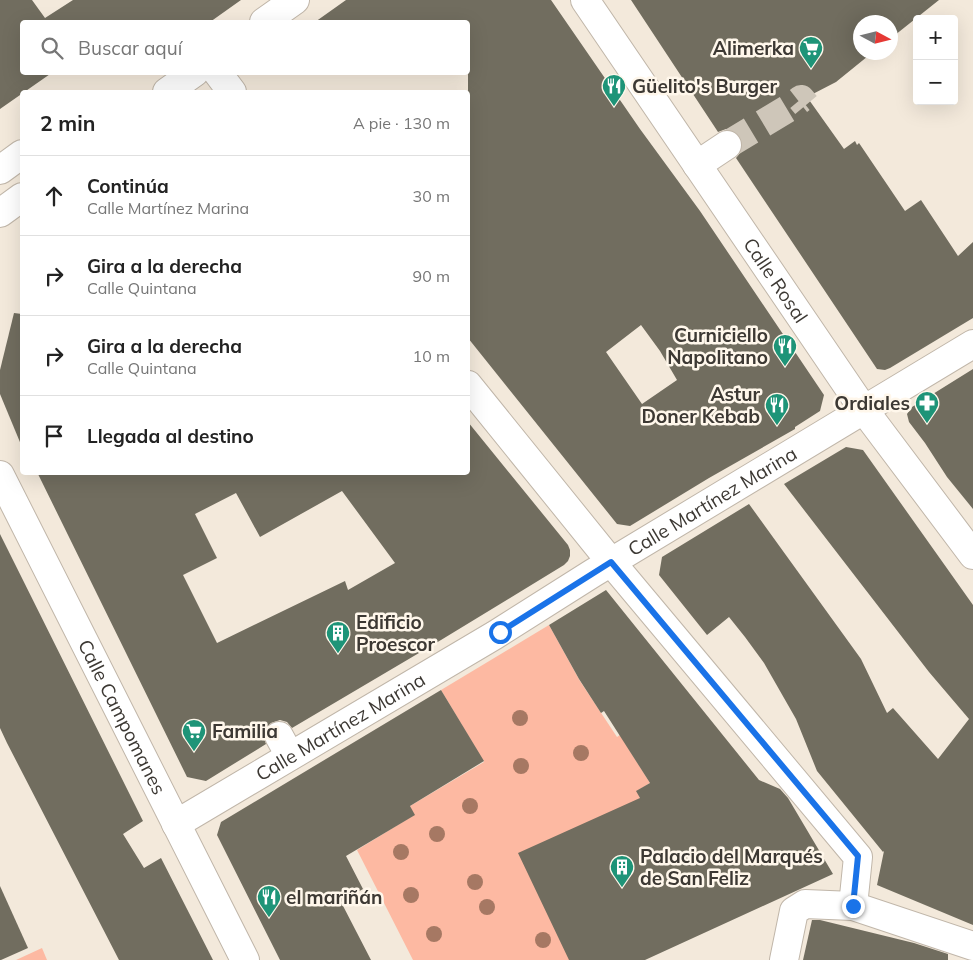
<!DOCTYPE html>
<html lang="es">
<meta charset="utf-8">
<style>
:root{--surface:#fff;--page:#f2f2f2;--text:#222;--muted:#767676;--line:#e0e0e0}
body{margin:0;font-family:Mulish,sans-serif;background:var(--page);color:var(--text)}
.controls{position:absolute;right:15px;top:15px;display:grid;overflow:hidden;border-radius:5px;box-shadow:0 5px 20px #0002}
.controls button{width:45px;height:45px;display:grid;place-items:center;padding:0;border:0;border-bottom:1px solid var(--line);background:var(--surface);color:var(--text);font:25px sans-serif}
.compass{position:absolute;left:853px;top:15px;width:45px;height:45px;border-radius:50%;background:var(--surface);box-shadow:0 5px 20px #0002;rotate:97deg}
.stop{position:absolute;width:15px;height:15px;margin:-11px;border:4px solid #1a73e8;border-radius:50%;background:#fff}
.stop.end{background:#1a73e8;border-color:#fff;box-shadow:0 1px 5px #0008}
.list{margin:0;padding:0;list-style:none}
h2{display:flex;justify-content:space-between;align-items:center;height:65px;margin:0;padding:0 20px;font-size:21px}
h2 small{font-size:16px;font-weight:400;color:var(--muted)}
.list li{display:grid;grid-template-columns:32px 1fr auto;gap:15px;align-items:center;box-sizing:border-box;height:80px;padding:0 20px;border-top:1px solid var(--line)}
.list b{display:block;font-size:19px;white-space:nowrap}
.list p{margin:0;font-size:16px;white-space:nowrap;color:var(--muted)}
.list em{font-size:16px;font-style:normal;color:var(--muted)}
.icon{flex:none;width:28px;height:28px;fill:none;stroke:currentColor;stroke-width:2;stroke-linecap:round;stroke-linejoin:round}
.map{position:relative;flex:none;width:973px;height:960px;overflow:hidden}
.search{position:absolute;background:var(--surface);box-shadow:0 5px 20px #0002;left:20px;top:20px;width:450px;height:55px;display:flex;align-items:center;gap:12px;box-sizing:border-box;padding:0 18px;border-radius:5px;color:var(--muted);font-size:19px}
.panel{position:absolute;background:var(--surface);box-shadow:0 5px 20px #0002;left:20px;top:90px;width:450px;height:385px;border-radius:5px}
.map>svg:first-child{display:block}
.green{fill:#fdb9a2}
.building{fill:#716d5f;fill-rule:evenodd}
.lines{fill:none;stroke-linecap:round;stroke-linejoin:round}
.minor-tunnel{stroke:#cec6b9;stroke-width:28;stroke-dasharray:28 14;stroke-linecap:butt}
.minor-casing{stroke:#c0b6a9;stroke-width:30}
.minor{stroke:#fff;stroke-width:28}
.tree{fill:#a67863}
.route{stroke:#1a73e8;stroke-width:6}
.labels{text-anchor:middle;stroke-width:5;stroke-linejoin:round;paint-order:stroke}
.poi-label{font-size:19px;font-weight:bold;fill:#3c3833;stroke:#fff7eb;text-anchor:start}
.street-label{font-size:19px;fill:#3c3833;stroke:#fff7eb}
</style>
<div class="map">
<svg width="973" height="960" viewBox="0 0 973 960">
<rect width="100%" height="100%" fill="#f3e9db"/>
<g class="green">
<polygon points="549,625 580,681 617,737 620,735 650,783 637,791 640,798 569,960 413,960 357,850 414,815 410,806 484,762 441,690"/>
<polygon points="42,948 47,960 16,960"/>
</g>
<g class="building">
<polygon points="0,0 32,0 45,18 73,0 241,0 210,22 22,22 22,72 53,72 0,109"/>
<path d="M 346,0 L 551,0 L 640,129 L 700,211 L 824,395 L 820,411 L 795,427 L 795,429 L 709,478 L 630,526 L 617,524 L 468,338 L 468,22 L 315,22 ZM 641,325 L 660,351 L 677,380 L 642,404 L 606,352 Z"/>
<polygon points="631,0 939,0 890,39 890,22 860,22 860,52 873,52 836,82 807,97 844,149 855,141 857,145 859,143 905,211 921,200 958,256 973,242 973,318 890,368 885,370 877,369 736,158 741,152 743,144 740,136 734,131 726,129 718,132"/>
<polygon points="14,313 22,314 22,447 0,394 0,370"/>
<polygon points="973,369 973,509 947,477 925,443 909,422 907,414 912,407"/>
<path d="M 468,422 L 568,545 L 570,550 L 570,556 L 568,561 L 564,565 L 441,640 L 292,728 L 287,722 L 280,720 L 271,723 L 266,728 L 263,735 L 266,744 L 206,781 L 187,777 L 37,472 L 468,472 ZM 342,491 L 395,563 L 348,590 L 345,581 L 217,643 L 183,575 L 217,558 L 195,514 L 236,493 L 260,537 Z"/>
<polygon points="846,447 863,450 973,605 973,925 877,885 884,851 883,852 817,771 796,719 764,663 745,637 729,617 707,635 659,575 662,557 749,504 861,659 887,713 893,708 938,759 969,719 929,672 784,484"/>
<polygon points="0,534 143,821 123,834 144,868 161,858 213,960 119,960 7,743 0,728"/>
<polygon points="606,590 759,780 780,789 788,798 833,874 645,960 569,960 518,853 640,798 636,791 650,783 604,711 601,713 579,679 549,625"/>
<polygon points="441,690 484,761 410,806 415,815 346,856 363,889 341,902 371,960 280,960 217,835 221,822"/>
<polygon points="0,886 28,948 1,960 0,960"/>
<polygon points="812,920 820,920 914,943 948,954 948,960 803,960"/>
</g>
<g class="lines">
<polyline class="minor-tunnel" points="727,145 792,106 801,99 806,105"/>
<g class="minor-casing">
<g id="minor">
<path id="s1" d="M 585,0 L 864,410 L 973,555"/>
<polyline points="264,22 295,0"/>
<polyline points="217,72 232,92"/>
<polyline points="167,92 195,72"/>
<polyline points="697,165 727,145"/>
<polyline points="0,170 22,154"/>
<polyline points="0,213 22,197"/>
<polyline points="468,385 611,562 858,857 853,906"/>
<path id="s2" d="M 0,475 L 245,960"/>
<polyline points="279,736 290,756"/>
<path id="s3" d="M 176,824 L 495,635 L 593,573 L 973,344"/>
<polyline points="784,960 794,911 805,904 853,906 973,946"/>
</g>
</g>
<use href="#minor" class="minor"/>
</g>
<g class="tree">
<circle cx="520" cy="718" r="8"/>
<circle cx="581" cy="753" r="8"/>
<circle cx="521" cy="766" r="8"/>
<circle cx="470" cy="806" r="8"/>
<circle cx="437" cy="834" r="8"/>
<circle cx="401" cy="852" r="8"/>
<circle cx="475" cy="882" r="8"/>
<circle cx="411" cy="895" r="8"/>
<circle cx="487" cy="907" r="8"/>
<circle cx="434" cy="934" r="8"/>
<circle cx="543" cy="940" r="8"/>
</g>
<g class="lines">
<polyline class="route" points="500,632 611,562 858,856 853,906"/>
</g>
<defs>
<g id="supermarket-pin" transform="scale(1.25)"><path d="M0 17L-7.5 6A9.5 9.5 0 1 1 7.5 6Z" fill="#1e9478" stroke="#fff7eb"/><path d="M-6-5.5h2.5l.6 2H6L4.5 2H-2.5L-4.4-4H-6ZM-1.5 3.2a1.3 1.3 0 1 0 .1 0ZM3 3.2a1.3 1.3 0 1 0 .1 0Z" fill="#fff"/></g>
<g id="restaurant-pin" transform="scale(1.25)"><path d="M0 17L-7.5 6A9.5 9.5 0 1 1 7.5 6Z" fill="#1e9478" stroke="#fff7eb"/><path d="M-5-6h1v4h1v-4h1v4h1v-4h1v5L-1.5 .5V6h-2V.5L-5-1ZM5-6V6H3V1.5H1.5Q1.5-4 5-6Z" fill="#fff"/></g>
<g id="pharmacy-pin" transform="scale(1.25)"><path d="M0 17L-7.5 6A9.5 9.5 0 1 1 7.5 6Z" fill="#1e9478" stroke="#fff7eb"/><path d="M-2-6h4v4h4v4h-4v4h-4v-4h-4v-4h4Z" fill="#fff"/></g>
<g id="building-pin" transform="scale(1.25)"><path d="M0 17L-7.5 6A9.5 9.5 0 1 1 7.5 6Z" fill="#1e9478" stroke="#fff7eb"/><path d="M-4-6H4V6H1V3H-1V6H-4ZM-2.5-4.3h1.7v1.8h-1.7ZM.8-4.3h1.7v1.8H.8ZM-2.5-1h1.7V.8h-1.7ZM.8-1h1.7V.8H.8Z" fill="#fff"/></g>
</defs>
<g fill-rule="evenodd">
<use href="#supermarket-pin" x="811" y="48"/>
<use href="#restaurant-pin" x="614" y="86"/>
<use href="#restaurant-pin" x="785" y="346"/>
<use href="#pharmacy-pin" x="927" y="403"/>
<use href="#restaurant-pin" x="777" y="405"/>
<use href="#building-pin" x="338" y="633"/>
<use href="#supermarket-pin" x="194" y="731"/>
<use href="#building-pin" x="622" y="867"/>
<use href="#restaurant-pin" x="269" y="897"/>
</g>
<g class="labels">
<g class="poi-label">
<text x="794" y="55" text-anchor="end">Alimerka</text>
<text x="632" y="93">Güelito's Burger</text>
<text x="768" y="342" text-anchor="end">Curniciello<tspan x="768" dy="22">Napolitano</tspan></text>
<text x="760" y="401" text-anchor="end">Astur<tspan x="760" dy="22">Doner Kebab</tspan></text>
<text x="910" y="410" text-anchor="end">Ordiales</text>
<text x="356" y="629">Edificio<tspan x="356" dy="22">Proescor</tspan></text>
<text x="212" y="738">Familia</text>
<text x="640" y="863">Palacio del Marqués<tspan x="640" dy="22">de San Feliz</tspan></text>
<text x="286" y="904">el mariñán</text>
</g>
<g class="street-label">
<text dy="7" stroke="none"><textPath href="#s1" startOffset="339">Calle Rosal</textPath></text>
<text dy="7" stroke="none"><textPath href="#s3" startOffset="626">Calle Martínez Marina</textPath></text>
<text dy="7" stroke="none"><textPath href="#s2" startOffset="271">Calle Campomanes</textPath></text>
<text dy="7" stroke="none"><textPath href="#s3" startOffset="191">Calle Martínez Marina</textPath></text>
</g>
</g>
</svg>
<div class="controls">
<button>+</button>
<button>−</button>
</div>
<svg class="compass" viewBox="-18 -18 36 36"><path d="M0-13l5 13h-10z" fill="#e53935"/><path d="M0 13l5-13h-10z" fill="#767676"/></svg>
<div class="stop" style="left:500px;top:632px"></div>
<div class="stop end" style="left:853px;top:906px"></div>
<div class="search"><svg class="icon" aria-label="search" viewBox="0 0 24 24"><circle cx="10" cy="10" r="6"/><path d="M15 15l6 6"/></svg>Buscar aquí</div>
<section class="panel">
<h2>2 min<small>A pie · 130 m</small></h2>
<ul class="list">
<li><svg class="icon" aria-label="ahead" viewBox="0 0 24 24"><path d="M12 20V5M6 11l6-6 6 6"/></svg><div><b>Continúa</b><p>Calle Martínez Marina</p></div><em>30 m</em></li>
<li><svg class="icon" aria-label="right" viewBox="0 0 24 24"><path d="M7 20v-9h11M14 6l5 5-5 5"/></svg><div><b>Gira a la derecha</b><p>Calle Quintana</p></div><em>90 m</em></li>
<li><svg class="icon" aria-label="right" viewBox="0 0 24 24"><path d="M7 20v-9h11M14 6l5 5-5 5"/></svg><div><b>Gira a la derecha</b><p>Calle Quintana</p></div><em>10 m</em></li>
<li><svg class="icon" aria-label="arrive" viewBox="0 0 24 24"><path d="M6 21V4h12l-3 4 3 4H6"/></svg><div><b>Llegada al destino</b></div></li>
</ul>
</section>
</div>
